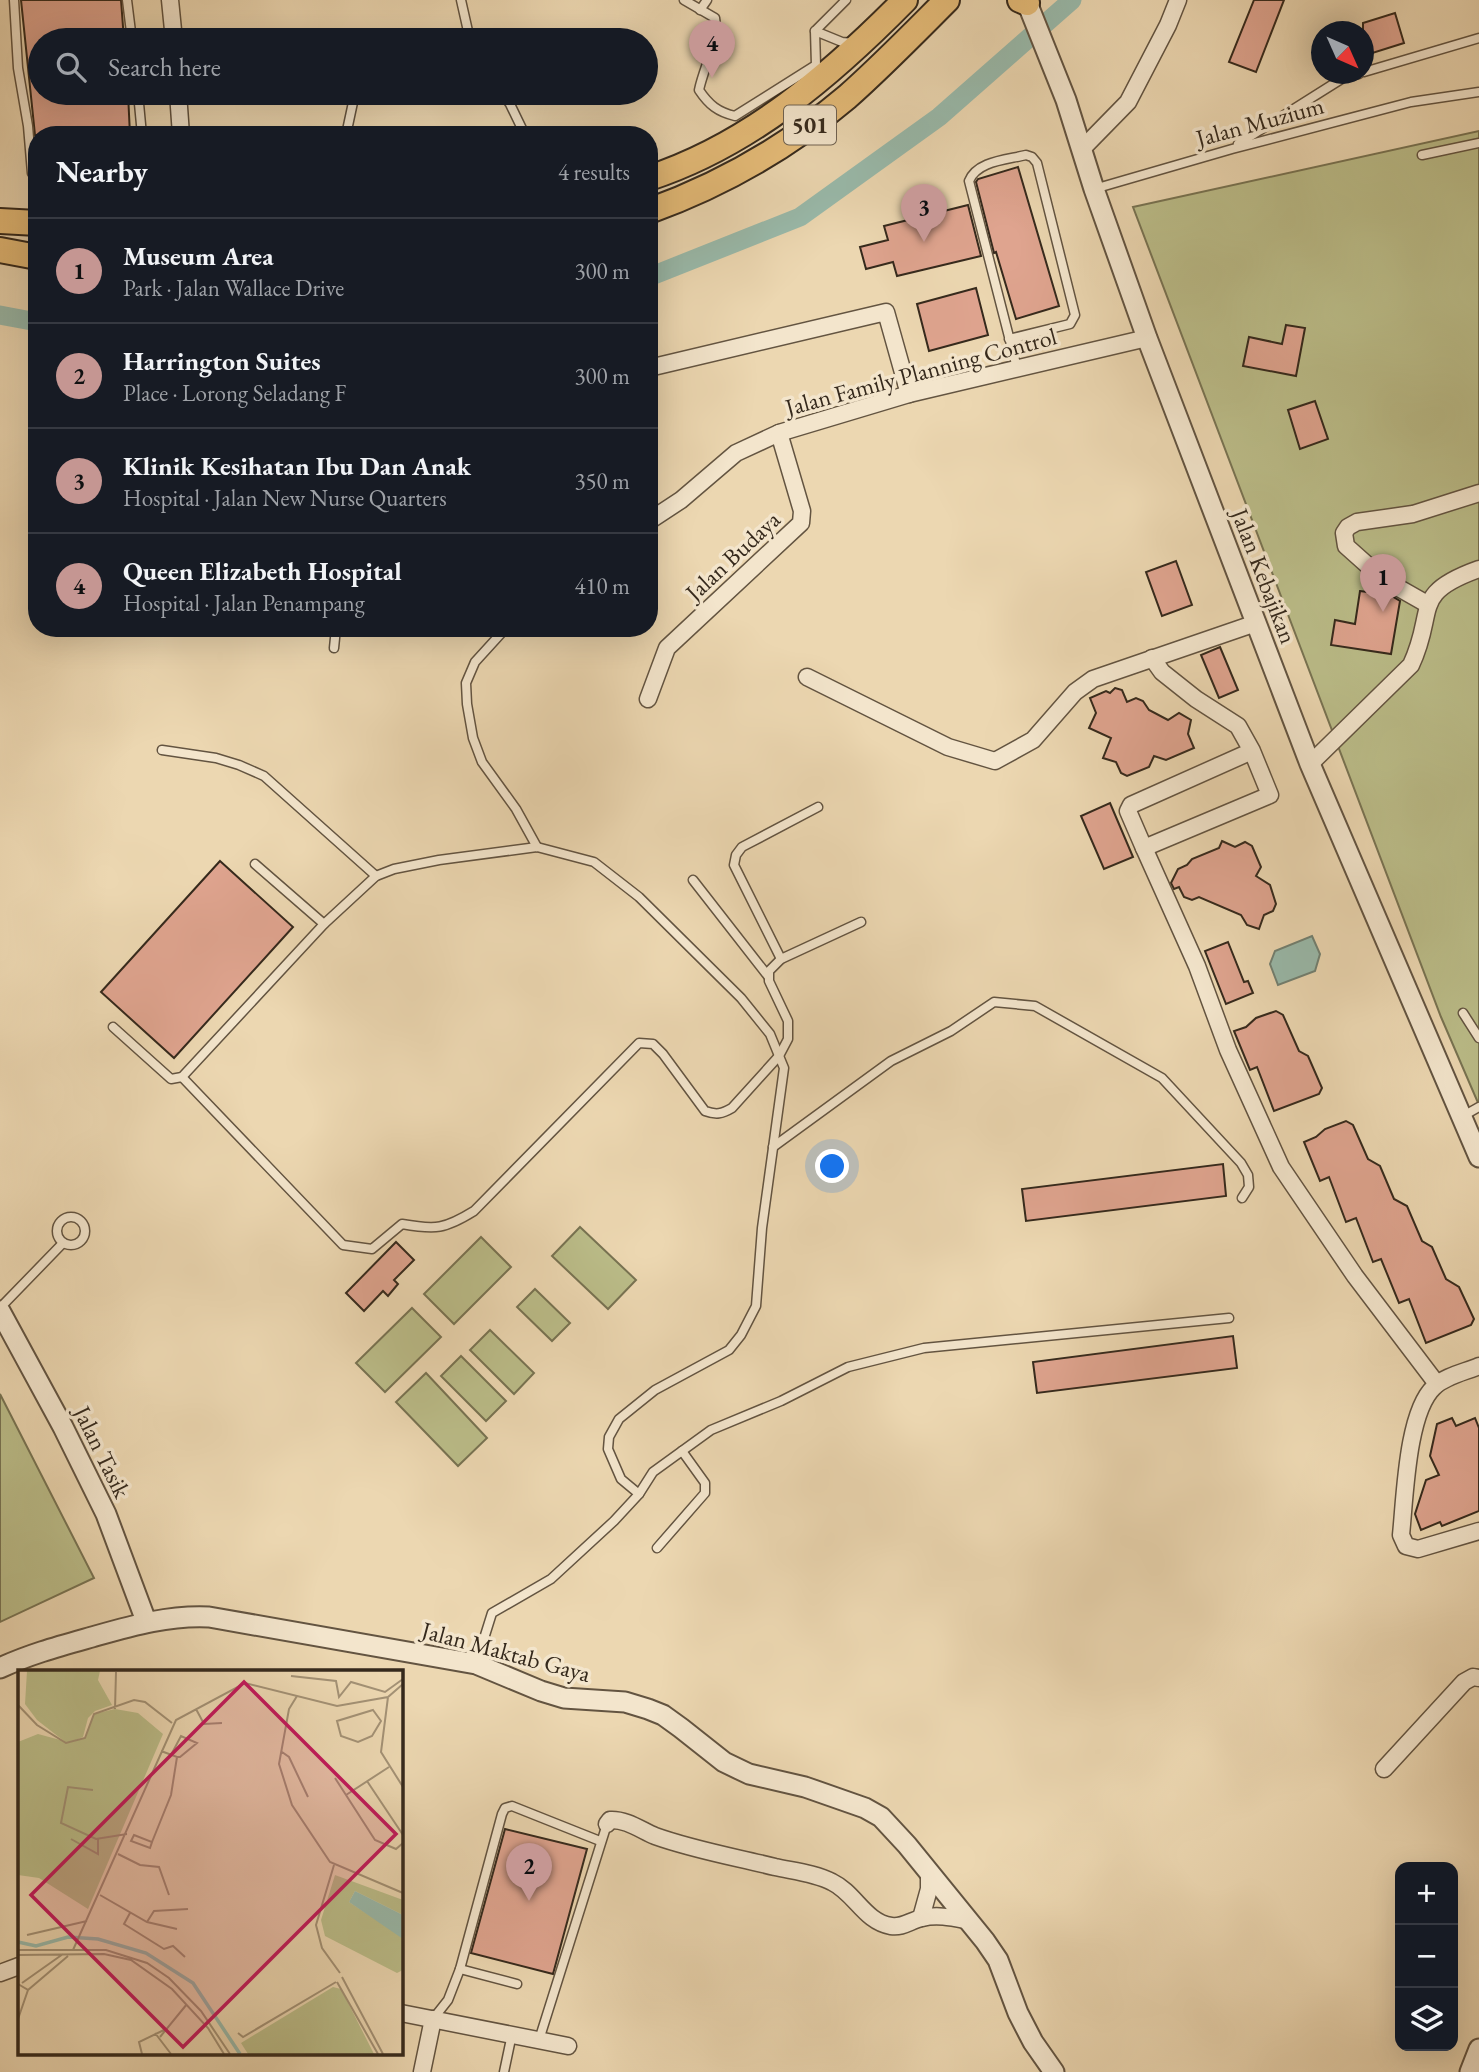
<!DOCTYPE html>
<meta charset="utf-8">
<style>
:root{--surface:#171b24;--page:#20242c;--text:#f1f3f6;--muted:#9ea1a6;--line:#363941;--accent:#c59692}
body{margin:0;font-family:"EB Garamond",serif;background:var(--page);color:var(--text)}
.controls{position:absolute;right:21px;bottom:21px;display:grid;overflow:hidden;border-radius:14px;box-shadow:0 7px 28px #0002}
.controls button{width:63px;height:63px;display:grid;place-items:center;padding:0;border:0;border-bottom:2px solid var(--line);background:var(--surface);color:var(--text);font:35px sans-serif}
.compass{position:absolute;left:1311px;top:21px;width:63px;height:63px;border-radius:50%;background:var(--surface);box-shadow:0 7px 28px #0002;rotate:135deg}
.you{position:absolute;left:833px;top:1167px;width:24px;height:24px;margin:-18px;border:5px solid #fff;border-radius:50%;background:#1a73e8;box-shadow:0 0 0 10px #1a73e833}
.badge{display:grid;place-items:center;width:46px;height:46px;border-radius:50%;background:var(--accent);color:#111;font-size:23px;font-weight:700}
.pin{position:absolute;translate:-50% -58px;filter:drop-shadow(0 2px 4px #0008)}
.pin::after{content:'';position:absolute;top:37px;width:24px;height:21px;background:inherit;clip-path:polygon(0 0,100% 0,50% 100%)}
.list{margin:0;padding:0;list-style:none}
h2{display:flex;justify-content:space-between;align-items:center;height:91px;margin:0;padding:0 28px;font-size:30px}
h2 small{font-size:23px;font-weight:400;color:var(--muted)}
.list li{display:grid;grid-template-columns:46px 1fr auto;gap:21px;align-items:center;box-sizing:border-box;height:105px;padding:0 28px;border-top:2px solid var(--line)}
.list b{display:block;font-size:26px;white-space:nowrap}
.list p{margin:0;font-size:23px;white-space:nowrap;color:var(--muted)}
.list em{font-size:23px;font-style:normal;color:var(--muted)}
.icon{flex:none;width:38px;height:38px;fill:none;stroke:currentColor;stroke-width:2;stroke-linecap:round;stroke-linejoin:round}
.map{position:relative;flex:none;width:1479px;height:2072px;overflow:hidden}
.search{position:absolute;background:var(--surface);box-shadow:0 7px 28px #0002;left:28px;top:28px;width:630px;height:77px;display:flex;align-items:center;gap:18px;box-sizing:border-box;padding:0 24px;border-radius:38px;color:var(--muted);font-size:26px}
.panel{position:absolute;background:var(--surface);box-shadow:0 7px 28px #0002;left:28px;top:126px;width:630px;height:511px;border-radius:28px}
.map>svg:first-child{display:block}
.green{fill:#bbbd89;stroke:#787352;stroke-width:2}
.water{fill:#99baab;stroke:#718072;stroke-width:2}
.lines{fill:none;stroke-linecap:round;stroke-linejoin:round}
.canal{stroke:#99baab;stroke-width:19}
.building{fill:#dfa48f;stroke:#35291c;stroke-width:2}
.service-casing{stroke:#635441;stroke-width:11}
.minor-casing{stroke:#635441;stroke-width:19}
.tertiary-casing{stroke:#635441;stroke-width:23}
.primary-casing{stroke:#35291c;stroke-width:28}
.service{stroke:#f3e5cc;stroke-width:8}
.minor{stroke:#f3e5cc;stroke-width:16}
.tertiary{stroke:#f3e5cc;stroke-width:19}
.primary{stroke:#e6bc78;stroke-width:24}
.labels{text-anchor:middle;stroke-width:7;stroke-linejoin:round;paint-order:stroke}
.shield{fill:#f3e5cc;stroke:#6e6151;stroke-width:2}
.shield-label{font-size:23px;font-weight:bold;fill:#35291c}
.street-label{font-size:24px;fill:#35291c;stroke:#f3e5cc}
.inset-river{fill:none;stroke:#99baab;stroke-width:3.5}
.inset-road{fill:none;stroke:#a39175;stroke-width:2}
.view{fill:#c2185b;fill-opacity:0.15;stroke:#c2185b;stroke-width:3.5}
.inset-edge{fill:none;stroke:#35291c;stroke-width:3.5}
</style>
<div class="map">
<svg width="1479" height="2072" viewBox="0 0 1479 2072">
<rect width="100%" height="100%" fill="#ecd7b1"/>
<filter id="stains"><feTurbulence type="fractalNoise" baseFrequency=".00286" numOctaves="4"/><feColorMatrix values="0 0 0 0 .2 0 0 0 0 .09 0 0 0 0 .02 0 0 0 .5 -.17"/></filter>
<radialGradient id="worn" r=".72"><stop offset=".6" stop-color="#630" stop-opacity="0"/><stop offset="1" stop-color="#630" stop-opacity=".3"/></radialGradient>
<g class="green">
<polygon points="1479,131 1479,1105 1441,1017 1133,207"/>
<polygon points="580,1227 636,1280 608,1309 552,1256"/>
<polygon points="481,1237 511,1267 454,1324 424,1294"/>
<polygon points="535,1289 570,1323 552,1341 517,1307"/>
<polygon points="412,1308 441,1337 385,1392 356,1363"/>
<polygon points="490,1330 534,1373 514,1394 470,1350"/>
<polygon points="461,1356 506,1401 486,1421 441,1376"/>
<polygon points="426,1373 487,1438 458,1466 396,1402"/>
<polygon points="0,1394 94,1578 0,1622"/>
</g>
<polygon class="water" points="1312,936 1320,954 1315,971 1278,985 1270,964 1275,951"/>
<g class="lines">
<g class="canal">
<polyline points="649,277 800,217 939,117 1072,0"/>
<polyline points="0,315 37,322"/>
</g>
</g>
<g class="building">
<polygon points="21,0 121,0 124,40 40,40 40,93 128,93 130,135 35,135"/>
<polygon points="1254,0 1284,0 1256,72 1229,62"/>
<polygon points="1395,13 1404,43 1363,56 1363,23"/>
<polygon points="1018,167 1059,306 1016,319 996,252 994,253 976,182 978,179"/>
<polygon points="968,205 981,256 897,276 893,262 866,269 860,247 888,240 884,226"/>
<polygon points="976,288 988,335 929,351 917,304"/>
<polygon points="1286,325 1305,328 1296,376 1243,366 1249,337 1282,344"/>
<polygon points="1315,401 1328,439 1300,449 1288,410"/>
<polygon points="1176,561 1192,605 1162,616 1146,572"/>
<polygon points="1360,591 1390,595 1400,601 1391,654 1331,645 1335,620 1355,624"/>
<polygon points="1220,647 1238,690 1219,698 1201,655"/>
<polygon points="1115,688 1122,690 1127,702 1136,698 1143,701 1149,710 1168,720 1179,713 1191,720 1188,734 1194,748 1166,760 1154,756 1149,767 1127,776 1121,773 1116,762 1103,758 1111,738 1089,728 1096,713 1090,698 1106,691 1110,693"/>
<polygon points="1110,803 1133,857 1104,869 1081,816"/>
<polygon points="1222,841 1235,847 1245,842 1252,846 1261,867 1256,876 1270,885 1276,904 1273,911 1264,915 1259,929 1247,925 1241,915 1199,897 1192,900 1184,897 1179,887 1174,889 1171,883 1178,869 1187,865 1192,859 1219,848"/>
<polygon points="220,861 293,927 174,1058 101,992"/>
<polygon points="1228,942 1244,982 1248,981 1253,993 1226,1004 1205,951"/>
<polygon points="1276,1011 1283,1015 1299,1051 1308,1056 1322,1088 1319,1094 1274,1111 1257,1067 1250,1070 1234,1031 1246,1027 1256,1018"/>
<polygon points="1346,1121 1353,1125 1368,1159 1380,1166 1394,1199 1407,1206 1422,1241 1432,1247 1446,1279 1459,1287 1474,1319 1471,1325 1426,1343 1409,1299 1399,1303 1381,1259 1373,1262 1356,1218 1346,1222 1329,1177 1320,1181 1304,1142 1316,1137 1325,1129"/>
<polygon points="1223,1164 1226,1196 1026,1221 1022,1189"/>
<polygon points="396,1242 414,1260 394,1280 398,1284 388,1296 383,1291 364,1311 346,1293"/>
<polygon points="1233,1336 1237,1368 1037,1393 1033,1362"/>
<polygon points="1452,1418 1456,1426 1475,1418 1479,1428 1479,1511 1442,1526 1440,1522 1421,1530 1415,1514 1426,1480 1439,1475 1430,1456 1437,1424"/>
<polygon points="505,1829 587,1849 553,1974 471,1953"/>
</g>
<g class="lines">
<g class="service-casing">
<g id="service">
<polyline points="14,0 18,68 28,126 32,173 37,175"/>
<polyline points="127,0 132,40"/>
<polyline points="461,0 470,40"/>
<path d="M 684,0 L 715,18 C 719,41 704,66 699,90 C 709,105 718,112 735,116 L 816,65 L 815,31 L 842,42 L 854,43"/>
<polyline points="700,10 707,0"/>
<polyline points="815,31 846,0"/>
<polyline points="1364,72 1479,38"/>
<polyline points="138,93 142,135"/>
<polyline points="502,93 510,104 525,135"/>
<polyline points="346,135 355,93"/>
<polyline points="1238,144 1343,78 1359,74"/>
<polyline points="1422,155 1479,143"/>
<polyline points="1094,189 1232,149 1411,102 1479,92"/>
<path d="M 1009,339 L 1070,324 L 1075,315 L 1037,163 L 1032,157 L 1026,155 C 1006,160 977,161 969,181 L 1017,368"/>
<polyline points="506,628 475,662 466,683 467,704 473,738 482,762 516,809 537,847"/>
<polyline points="334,648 336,628"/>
<polyline points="162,750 216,758 239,765 264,776 376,876"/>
<polyline points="255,864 324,924"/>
<polyline points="693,880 768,976"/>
<polyline points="781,959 734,865 736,855 742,847 818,807"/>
<polyline points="1463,1013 1479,1038"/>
<polyline points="113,1027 171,1079 182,1077 324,924 376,876 394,869 439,860 537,847 594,862 639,897 741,998 770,1034 784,1068 762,1228 756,1306 741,1335 729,1350 655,1390 619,1419 609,1437 608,1449 621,1479 639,1494"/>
<path d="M 182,1077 L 343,1245 L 372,1249 L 402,1224 C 436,1230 445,1229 474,1211 L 639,1043 L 653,1044 L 663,1054 L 705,1111 C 716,1115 722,1114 732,1108 L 779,1056 L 788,1039 L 788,1021 L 769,981 L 769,971 L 781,959 L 861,922"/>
<polyline points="1463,1116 1479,1107"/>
<polyline points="773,1147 891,1061 951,1031 994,1002 1035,1006 1162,1078 1241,1163 1248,1175 1249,1187 1242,1198"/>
<circle cx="71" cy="1231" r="14"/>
<polyline points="0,1308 63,1243"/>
<polyline points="657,1548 705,1493 705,1483 682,1451"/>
<polyline points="476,1664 492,1613 551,1579 614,1521 639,1494 653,1472 711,1430 781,1401 848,1367 924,1348 1229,1318"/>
<polyline points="460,1969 517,1984"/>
<polyline points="433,2019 448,2000 460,1969 502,1814 505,1808 512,1806 600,1841"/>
<polyline points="539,2040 607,1824"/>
<polyline points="504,2072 512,2034"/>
</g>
</g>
<g class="minor-casing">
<g id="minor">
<polyline points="170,0 174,40"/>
<polyline points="178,93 181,135"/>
<polyline points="1082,149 1128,102 1168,25 1178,0"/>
<polyline points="649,368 886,312 909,394"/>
<polyline points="649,521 681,500 736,453 779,433 909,394 1147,338"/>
<polyline points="1427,604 1383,579 1346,546 1344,533 1348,527 1357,522 1413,514 1479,493"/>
<polyline points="1152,658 1162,672 1196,699 1238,726 1252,751 1270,795 1144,848 1128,811 1131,805 1252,751"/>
<polyline points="807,677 948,747 995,761 1033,740 1075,692 1093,679 1256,623"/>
<polyline points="648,699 667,648 801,523 802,511 779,433"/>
<path d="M 1310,764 L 1411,665 C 1437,610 1409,594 1479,569"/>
<polyline points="1144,848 1197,966 1228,1050 1281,1167 1355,1276 1437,1384"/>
<path d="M 1479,1366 C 1465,1372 1445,1376 1434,1387 C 1407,1412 1405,1497 1401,1535 L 1406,1546 L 1418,1549 L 1479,1531"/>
<polyline points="1384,1769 1464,1682 1473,1677 1479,1678"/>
<path d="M 607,1824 L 610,1820 C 626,1819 641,1830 655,1836 C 694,1850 735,1857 775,1867 C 793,1871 815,1873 832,1882 C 855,1893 865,1922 891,1926 C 903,1928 911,1920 922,1918 C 938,1914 954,1918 970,1921"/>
<polyline points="921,1918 929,1889 929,1872"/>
<polyline points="0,1973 19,1966"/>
<polyline points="401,2013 568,2046"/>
<polyline points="422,2072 433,2019"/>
</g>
</g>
<g class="tertiary-casing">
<g id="tertiary">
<polyline points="1026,0 1066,100 1094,189 1147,338 1310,764 1479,1157"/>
<polyline points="0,1311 63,1427 106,1514 146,1621"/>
<path d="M 0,1668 C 30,1654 60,1646 92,1637 C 131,1626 168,1615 209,1617 L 476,1664 L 541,1691 L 564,1698 L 625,1702 L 648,1709 L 663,1715 L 681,1728 L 724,1762 L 749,1774 L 805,1787 L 865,1808 L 881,1817 L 907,1845 L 985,1941 L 998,1960 L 1018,2013 L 1033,2042 L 1054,2072"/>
<polyline points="1470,2072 1479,2049"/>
</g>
</g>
<g class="primary-casing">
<g id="primary">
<polyline points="1020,0 1027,3"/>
<path d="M 649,178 C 750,145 832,74 905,0"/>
<path d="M 649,211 C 721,185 789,146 847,97 C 882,66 914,33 947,0"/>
<polyline points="0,221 37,223"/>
<polyline points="0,250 37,257"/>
</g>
</g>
<use href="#service" class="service"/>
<use href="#minor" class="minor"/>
<use href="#tertiary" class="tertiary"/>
<use href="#primary" class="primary"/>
</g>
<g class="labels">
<rect class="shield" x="784" y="105.5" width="52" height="39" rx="5"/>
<g class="shield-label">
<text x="810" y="133">501</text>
</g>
<g class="street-label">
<text transform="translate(1260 122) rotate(-15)" y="8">Jalan Muzium</text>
<text transform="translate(921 372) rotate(-15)" y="8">Jalan Family Planning Control</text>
<text transform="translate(733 556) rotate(-43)" y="8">Jalan Budaya</text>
<text transform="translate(1264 576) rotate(69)" y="8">Jalan Kebajikan</text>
<text transform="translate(102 1452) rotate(64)" y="8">Jalan Tasik</text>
<text transform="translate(506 1652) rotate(15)" y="8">Jalan Maktab Gaya</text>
</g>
</g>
<g transform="translate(18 1670)">
<rect width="385" height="385" fill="#ecd7b1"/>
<path d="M 9,1 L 82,1 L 80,10 L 94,35 L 77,41 L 70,48 L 65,67 L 50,73 L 67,68 L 76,44 L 97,39 L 120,43 L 145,64 L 70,239 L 21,208 L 0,205 L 0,72 L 20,64 L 46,71 L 19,50 L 7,34 ZM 317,205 L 385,230 L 385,245 L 337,221 L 331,232 L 380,264 L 385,269 L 385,300 L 379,303 L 307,266 L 303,250 ZM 315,317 L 323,319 L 356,384 L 230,384 L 223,373 Z" fill="#bbbd89"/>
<path d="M 337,221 L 385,245 L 385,269 L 331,232 Z" fill="#99baab"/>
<path class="inset-river" d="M 0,272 L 18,276 L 50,267 L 80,269 L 128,283 L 175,313 L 222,384"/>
<path class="inset-road" d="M 273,6 L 318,11 L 321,27 L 333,12 L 367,22 L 385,9M 279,26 L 271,39 L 261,94 L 274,135 L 312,192 L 385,223M 370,27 L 363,82 L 385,117M 0,35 L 19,55 L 48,73 L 67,68 L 76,44 L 116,30 L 127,32 L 154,53M 97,39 L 98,2M 178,39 L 186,54 L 204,53M 355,40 L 363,51 L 354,66 L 340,72 L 323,66 L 319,51 ZM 143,81 L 159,87 L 162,87 L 179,73 L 163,66 L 153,85M 264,82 L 271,87 L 290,127M 317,108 L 357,170 L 378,179 L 385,173M 349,111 L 385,165M 75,120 L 50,117 L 43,153 L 78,169 L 109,164M 328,125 L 371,97M 116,165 L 134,172 L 132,178 L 113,171 ZM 53,169 L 80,184 L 80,168M 134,172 L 153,125 L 159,87M 100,184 L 122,195 L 141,197 L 151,225M 316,195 L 298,255 L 304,278 L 322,303M 82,225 L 129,252 L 159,259M 112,243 L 106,254 L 146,279 L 155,276 L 167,287M 129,252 L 136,241 L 170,239M 9,265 L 69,251M 0,280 L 88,280 L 129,293 L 151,308 L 183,341 L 212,384M 55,280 L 158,50 L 227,13 L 319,36 L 370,27 L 385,14M 0,285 L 86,284 L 113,290 L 154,319 L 190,358 L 206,384M 324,307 L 365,384M 319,312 L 360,384M 4,313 L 45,284M 0,314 L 10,320 L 0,349M 10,320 L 50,286M 137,363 L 153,384M 220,363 L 225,367 L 318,312M 142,367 L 169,334M 124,384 L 121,372 L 146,360"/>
<path class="view" d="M 226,12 L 378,164 L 165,377 L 13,225 Z"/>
<rect width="385" height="385" class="inset-edge"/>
</g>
<rect width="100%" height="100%" filter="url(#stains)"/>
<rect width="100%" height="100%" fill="url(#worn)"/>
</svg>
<div class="controls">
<button>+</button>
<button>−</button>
<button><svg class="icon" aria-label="layers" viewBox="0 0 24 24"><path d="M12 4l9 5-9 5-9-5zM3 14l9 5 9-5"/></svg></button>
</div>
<svg class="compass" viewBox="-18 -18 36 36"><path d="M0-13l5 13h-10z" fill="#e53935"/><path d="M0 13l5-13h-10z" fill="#9ea1a6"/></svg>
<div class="you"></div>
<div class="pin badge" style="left:1383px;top:612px">1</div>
<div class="pin badge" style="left:529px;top:1901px">2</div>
<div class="pin badge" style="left:924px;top:242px">3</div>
<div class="pin badge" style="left:712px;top:78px">4</div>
<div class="search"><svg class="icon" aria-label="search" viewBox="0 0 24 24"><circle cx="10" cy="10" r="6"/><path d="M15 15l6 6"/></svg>Search here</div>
<section class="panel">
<h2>Nearby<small>4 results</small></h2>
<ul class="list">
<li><span class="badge">1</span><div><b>Museum Area</b><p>Park · Jalan Wallace Drive</p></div><em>300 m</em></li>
<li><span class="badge">2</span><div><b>Harrington Suites</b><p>Place · Lorong Seladang F</p></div><em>300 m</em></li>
<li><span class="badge">3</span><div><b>Klinik Kesihatan Ibu Dan Anak</b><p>Hospital · Jalan New Nurse Quarters</p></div><em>350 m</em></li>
<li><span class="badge">4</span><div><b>Queen Elizabeth Hospital</b><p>Hospital · Jalan Penampang</p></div><em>410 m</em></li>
</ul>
</section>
</div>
